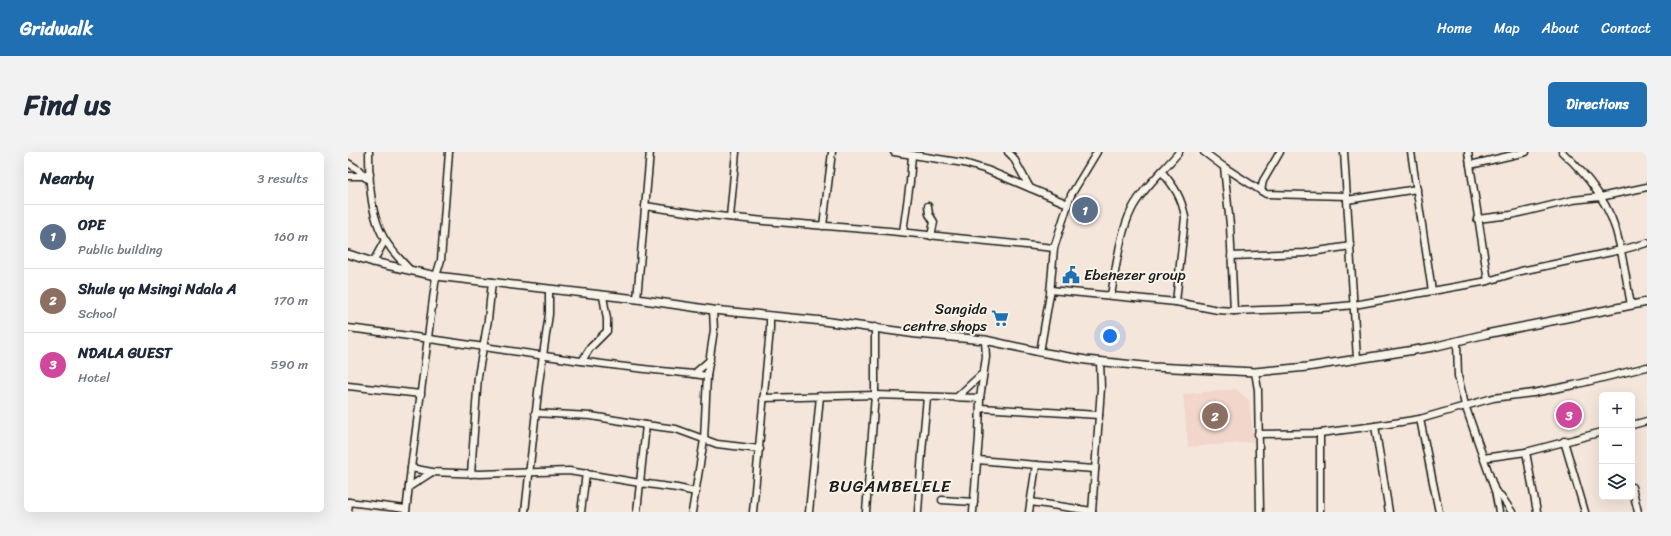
<!DOCTYPE html>
<meta charset="utf-8">
<style>
:root{--surface:#fff;--page:#f2f2f3;--text:#1f2937;--muted:#747a83;--line:#e0e1e3;--accent:#1f6fb2}
body{margin:0;font-family:Sriracha,sans-serif;background:var(--page);color:var(--text)}
.controls{position:absolute;right:12px;bottom:12px;display:grid;overflow:hidden;border-radius:6px;box-shadow:0 4px 16px #0002}
.controls button{width:36px;height:36px;display:grid;place-items:center;padding:0;border:0;border-bottom:1px solid var(--line);background:var(--surface);color:var(--text);font:20px sans-serif}
.you{position:absolute;left:762px;top:184px;width:14px;height:14px;margin:-10px;border:3px solid #fff;border-radius:50%;background:#1a73e8;box-shadow:0 0 0 6px #1a73e833}
.badge{display:grid;place-items:center;width:26px;height:26px;border-radius:50%;background:var(--accent);color:#fff;font-size:13px;font-weight:700}
.pin{position:absolute;translate:-50% -50%;border:2px solid #fff;box-shadow:0 1px 4px #0006}
.list{margin:0;padding:0;list-style:none}
h2{display:flex;justify-content:space-between;align-items:center;height:52px;margin:0;padding:0 16px;font-size:17px}
h2 small{font-size:13px;font-weight:400;color:var(--muted)}
.list li{display:grid;grid-template-columns:26px 1fr auto;gap:12px;align-items:center;box-sizing:border-box;height:64px;padding:0 16px;border-top:1px solid var(--line)}
.list b{display:block;font-size:15px;white-space:nowrap}
.list p{margin:0;font-size:13px;white-space:nowrap;color:var(--muted)}
.list em{font-size:13px;font-style:normal;color:var(--muted)}
.icon{flex:none;width:22px;height:22px;fill:none;stroke:currentColor;stroke-width:2;stroke-linecap:round;stroke-linejoin:round}
.map{position:relative;flex:none;width:1299px;height:360px;overflow:hidden;border-radius:6px}
header{display:flex;align-items:center;gap:24px;box-sizing:border-box;height:56px;padding:0 20px;background:var(--accent);color:#fff}
header strong{font-size:19px}
nav{display:flex;gap:22px;margin-inline-start:auto;font-size:14px}
.intro{display:flex;align-items:center;justify-content:space-between;box-sizing:border-box;height:96px;padding:0 24px}
h1{margin:0;font-size:28px}
.button{padding:10px 18px;border-radius:6px;background:var(--accent);color:#fff;font-size:14px;font-weight:700}
main{display:flex;gap:24px;padding:0 24px}
aside{flex:1;background:var(--surface);border-radius:6px;box-shadow:0 4px 16px #0002}
.map>svg:first-child{display:block}
.built{fill:#f2d6cc}
.lines{fill:none;stroke-linecap:round;stroke-linejoin:round}
.minor-casing{stroke:#1c1c1c;stroke-width:9}
.tertiary-casing{stroke:#1c1c1c;stroke-width:10}
.minor{stroke:#f7f3e8;stroke-width:6}
.tertiary{stroke:#f7f3e8;stroke-width:7}
.labels{text-anchor:middle;stroke-width:4;stroke-linejoin:round;paint-order:stroke}
.poi-label{font-size:15px;fill:#1c1c1c;stroke:#f7f3e8;text-anchor:start}
.quarter-label{font-size:17px;letter-spacing:1px;fill:#1c1c1c;stroke:#f7f3e8}
</style>
<header>
<strong>Gridwalk</strong>
<nav><a>Home</a><a>Map</a><a>About</a><a>Contact</a></nav>
</header>
<div class="intro"><h1>Find us</h1><a class="button">Directions</a></div>
<main>
<aside>
<h2>Nearby<small>3 results</small></h2>
<ul class="list">
<li><span class="badge" style="background:#5c6f8a">1</span><div><b>OPE</b><p>Public building</p></div><em>160 m</em></li>
<li><span class="badge" style="background:#8d6e63">2</span><div><b>Shule ya Msingi Ndala A</b><p>School</p></div><em>170 m</em></li>
<li><span class="badge" style="background:#d1479c">3</span><div><b>NDALA GUEST</b><p>Hotel</p></div><em>590 m</em></li>
</ul>
</aside>
<div class="map">
<svg width="1299" height="360" viewBox="0 0 1299 360">
<rect width="100%" height="100%" fill="#f5e6db"/>
<filter id="ink" filterUnits="userSpaceOnUse"><feTurbulence type="fractalNoise" baseFrequency=".025" numOctaves="2"/><feDisplacementMap in="SourceGraphic" scale="8" xChannelSelector="R" yChannelSelector="G"/><feConvolveMatrix kernelMatrix="1 2 1 2 8 2 1 2 1" color-interpolation-filters="sRGB"/></filter>
<g filter="url(#ink)">
<polygon class="built" points="888,237 901,248 906,290 840,295 835,242"/>
<g class="lines">
<g class="minor-casing">
<g id="minor">
<path d="M 21,0 C 21,31 22,70 42,95 C 48,104 56,111 63,119"/>
<polyline points="546,0 616,11 639,18 720,52"/>
<polyline points="660,0 665,5 682,36"/>
<polyline points="856,0 876,15 918,42 999,44"/>
<polyline points="996,0 1009,207"/>
<polyline points="1063,0 1084,139"/>
<polyline points="1120,0 1140,129"/>
<path d="M 1214,0 C 1240,23 1264,55 1271,90 C 1276,111 1279,132 1283,153"/>
<polyline points="0,11 11,18 15,24 22,22"/>
<polyline points="1122,13 1178,0"/>
<polyline points="876,15 882,73 886,159"/>
<path d="M 814,20 C 826,34 834,46 837,65 L 828,150"/>
<polyline points="0,24 15,24 18,26"/>
<polyline points="913,39 915,29 932,0"/>
<polyline points="999,48 1069,37"/>
<polyline points="297,54 352,62 416,69 541,79 706,96"/>
<polyline points="580,54 581,62 586,70 583,84"/>
<polyline points="382,65 388,0"/>
<polyline points="1129,67 1163,63 1225,48 1252,45 1299,35"/>
<polyline points="475,74 484,0"/>
<polyline points="555,80 562,30 564,3"/>
<polyline points="883,104 957,101 1003,94"/>
<polyline points="25,110 37,88"/>
<polyline points="702,138 828,150 870,158 886,159 974,156 1006,153 1140,129 1173,119 1273,98 1299,91"/>
<path d="M 763,143 C 768,117 772,80 784,57 C 794,37 817,17 831,0"/>
<polyline points="289,147 302,0"/>
<path d="M 0,176 C 116,190 230,212 346,222 L 359,224"/>
<polyline points="1109,190 1110,224 1117,253 1147,339 1151,360"/>
<polyline points="692,200 702,142 706,96 723,43 749,0"/>
<polyline points="234,209 242,196 259,179 259,167 255,144"/>
<polyline points="907,220 910,238 912,360"/>
<polyline points="346,222 362,208"/>
<polyline points="0,234 73,242"/>
<polyline points="415,246 527,243 632,246"/>
<polyline points="608,246 635,221"/>
<polyline points="632,256 751,263"/>
<polyline points="187,261 243,264 298,273"/>
<polyline points="1072,267 1091,360"/>
<polyline points="1284,273 1299,269"/>
<polyline points="1027,274 1041,360"/>
<polyline points="972,281 972,360"/>
<polyline points="910,282 972,281 1027,274 1072,267 1145,246 1185,241 1226,233 1299,215"/>
<polyline points="1216,289 1237,360"/>
<polyline points="1178,300 1189,360"/>
<polyline points="1135,306 1178,300 1254,280"/>
<polyline points="630,308 688,313 681,360"/>
<polyline points="688,313 747,317"/>
<polyline points="63,316 84,320 132,322 221,319 292,331 298,273 328,277 369,292 412,297"/>
<polyline points="123,322 130,224 140,168 144,130"/>
<polyline points="61,335 84,320"/>
<polyline points="1284,335 1290,360"/>
<polyline points="1147,339 1153,344 1164,360"/>
<polyline points="594,348 626,350"/>
<polyline points="0,350 58,357"/>
<polyline points="683,350 744,359"/>
<polyline points="0,360 1,350"/>
<polyline points="58,360 63,316 88,124 93,108 101,0"/>
<polyline points="177,360 191,231 201,162 201,138"/>
<polyline points="233,360 238,321"/>
<polyline points="289,360 292,331 329,336 348,340"/>
<polyline points="344,360 356,288 359,224 366,178 365,158"/>
<polyline points="405,360 422,177 422,164"/>
<polyline points="461,360 472,244"/>
<polyline points="518,360 527,243 527,175"/>
<polyline points="570,360 574,300 579,245"/>
<polyline points="625,360 631,285 632,246 638,205 637,188"/>
<polyline points="744,360 753,236 752,209"/>
</g>
</g>
<g class="tertiary-casing">
<polyline id="tertiary" points="0,102 25,110 88,124 289,147 365,158 475,169 569,182 637,188 692,200 738,208 805,215 907,220 959,215 1085,195 1138,182 1299,150"/>
</g>
<use href="#minor" class="minor"/>
<use href="#tertiary" class="tertiary"/>
</g>
</g>
<defs>
<g id="civic-bare" transform="scale(1.38)"><path d="M-.6-6.5H3V-4.5H.6V-3L4-1V1h2V6H-6V1h2V-1L-.6-3ZM-1.2 2.5V6h2.4V2.5Z" fill="#1f6fb2" stroke="#f7f3e8" stroke-width="2.5" paint-order="stroke"/></g>
<g id="supermarket-bare" transform="scale(1.38)"><path d="M-6-5.5h2.5l.6 2H6L4.5 2H-2.5L-4.4-4H-6ZM-1.5 3.2a1.3 1.3 0 1 0 .1 0ZM3 3.2a1.3 1.3 0 1 0 .1 0Z" fill="#1f6fb2" stroke="#f7f3e8" stroke-width="2.5" paint-order="stroke"/></g>
</defs>
<g fill-rule="evenodd">
<use href="#civic-bare" x="723" y="123"/>
<use href="#supermarket-bare" x="652" y="166"/>
</g>
<g class="labels">
<g class="poi-label">
<text x="736" y="128">Ebenezer group</text>
<text x="639" y="162" text-anchor="end">Sangida<tspan x="639" dy="17">centre shops</tspan></text>
</g>
<g class="quarter-label">
<text x="542" y="340">BUGAMBELELE</text>
</g>
</g>
</svg>
<div class="controls">
<button>+</button>
<button>−</button>
<button><svg class="icon" aria-label="layers" viewBox="0 0 24 24"><path d="M12 4l9 5-9 5-9-5zM3 14l9 5 9-5"/></svg></button>
</div>
<div class="you"></div>
<div class="pin badge" style="left:737px;top:58px;background:#5c6f8a">1</div>
<div class="pin badge" style="left:867px;top:264px;background:#8d6e63">2</div>
<div class="pin badge" style="left:1221px;top:263px;background:#d1479c">3</div>
</div>
</main>
